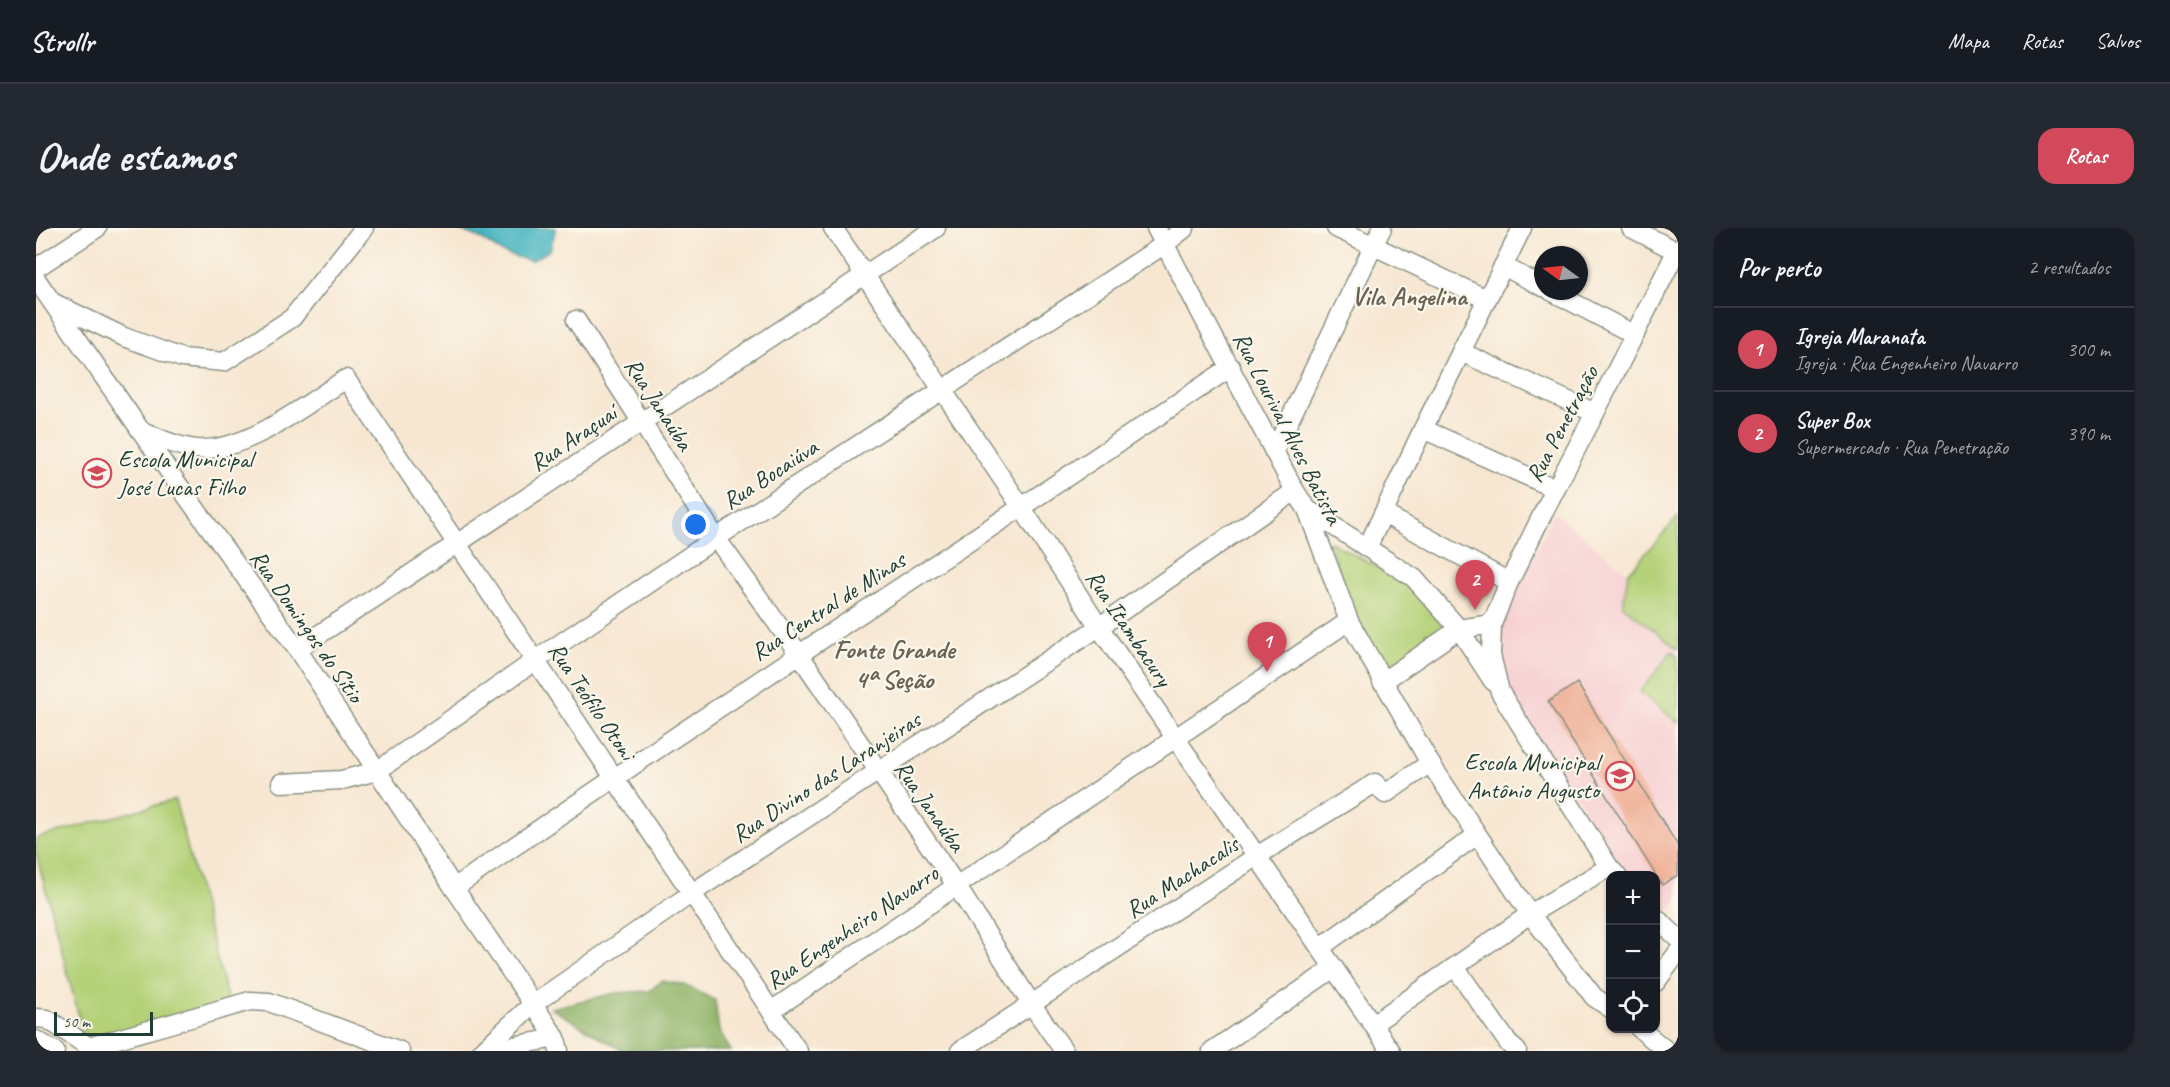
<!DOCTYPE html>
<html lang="pt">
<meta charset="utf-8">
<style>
:root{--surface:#171b24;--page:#242831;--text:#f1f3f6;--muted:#9ea1a6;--line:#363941;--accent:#d1495b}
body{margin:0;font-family:Caveat,sans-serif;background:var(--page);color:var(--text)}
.controls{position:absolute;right:18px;bottom:18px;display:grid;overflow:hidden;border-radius:12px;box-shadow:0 2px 4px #0004}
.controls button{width:54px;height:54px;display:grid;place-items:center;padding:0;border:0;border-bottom:2px solid var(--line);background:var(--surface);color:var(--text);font:30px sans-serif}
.compass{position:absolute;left:1498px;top:18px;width:54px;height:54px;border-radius:50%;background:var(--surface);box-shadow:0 2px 4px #0004;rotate:285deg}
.scale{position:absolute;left:18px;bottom:15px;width:99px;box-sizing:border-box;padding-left:6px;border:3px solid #1f3d34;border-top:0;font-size:16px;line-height:21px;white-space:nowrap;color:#1f3d34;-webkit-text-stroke:4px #fbf7ec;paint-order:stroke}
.you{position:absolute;left:660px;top:297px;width:21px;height:21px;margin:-15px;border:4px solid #fff;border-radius:50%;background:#1a73e8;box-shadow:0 0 0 9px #1a73e833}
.badge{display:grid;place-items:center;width:39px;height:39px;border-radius:50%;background:var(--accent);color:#fff;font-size:20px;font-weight:700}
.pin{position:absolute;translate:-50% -50px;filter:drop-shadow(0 2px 3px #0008)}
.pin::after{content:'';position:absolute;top:32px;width:21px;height:18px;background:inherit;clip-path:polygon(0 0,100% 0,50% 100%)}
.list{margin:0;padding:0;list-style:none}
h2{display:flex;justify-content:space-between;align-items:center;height:78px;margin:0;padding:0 24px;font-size:26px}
h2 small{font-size:20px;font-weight:400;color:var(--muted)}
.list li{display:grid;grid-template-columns:39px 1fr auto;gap:18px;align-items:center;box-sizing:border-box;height:84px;padding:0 24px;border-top:2px solid var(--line)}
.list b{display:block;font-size:22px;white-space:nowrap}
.list p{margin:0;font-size:20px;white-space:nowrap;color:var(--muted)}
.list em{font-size:20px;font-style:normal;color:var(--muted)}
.icon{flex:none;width:33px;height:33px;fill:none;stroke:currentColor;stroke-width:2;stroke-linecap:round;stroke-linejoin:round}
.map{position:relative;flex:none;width:1642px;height:823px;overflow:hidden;border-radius:18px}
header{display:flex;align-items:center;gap:36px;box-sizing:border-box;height:84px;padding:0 30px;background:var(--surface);border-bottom:2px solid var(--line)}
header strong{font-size:28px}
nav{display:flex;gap:33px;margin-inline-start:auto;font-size:21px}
.intro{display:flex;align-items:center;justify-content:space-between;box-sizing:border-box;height:144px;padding:0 36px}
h1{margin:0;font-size:42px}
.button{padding:15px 27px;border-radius:18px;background:var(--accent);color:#fff;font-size:21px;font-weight:700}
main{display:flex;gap:36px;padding:0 36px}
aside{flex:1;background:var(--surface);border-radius:18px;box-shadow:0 2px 4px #0004}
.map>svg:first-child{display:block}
.built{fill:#f7cfd2}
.green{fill:#b4d178;stroke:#6a8756;stroke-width:1.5}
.forest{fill:#8fb368;stroke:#57784e;stroke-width:1.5}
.water{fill:#47b5c1;stroke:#33797a;stroke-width:1.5}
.building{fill:#efab91}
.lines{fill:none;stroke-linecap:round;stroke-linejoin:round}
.minor-casing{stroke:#8b9283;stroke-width:21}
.minor{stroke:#fff;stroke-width:18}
.labels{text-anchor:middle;stroke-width:4.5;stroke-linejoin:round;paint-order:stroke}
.street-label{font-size:24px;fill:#1f3d34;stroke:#fbf7ec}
.poi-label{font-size:24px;fill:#1f3d34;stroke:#fbf7ec;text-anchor:start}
.neighbourhood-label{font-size:26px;font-weight:bold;fill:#686455;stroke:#fbf7ec}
</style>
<header>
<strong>Strollr</strong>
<nav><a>Mapa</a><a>Rotas</a><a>Salvos</a></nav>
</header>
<div class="intro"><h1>Onde estamos</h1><a class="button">Rotas</a></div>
<main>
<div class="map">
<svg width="1642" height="823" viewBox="0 0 1642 823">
<rect width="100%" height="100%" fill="#fbf7ec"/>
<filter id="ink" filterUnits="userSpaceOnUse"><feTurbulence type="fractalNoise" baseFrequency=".0167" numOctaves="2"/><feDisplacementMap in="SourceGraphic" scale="12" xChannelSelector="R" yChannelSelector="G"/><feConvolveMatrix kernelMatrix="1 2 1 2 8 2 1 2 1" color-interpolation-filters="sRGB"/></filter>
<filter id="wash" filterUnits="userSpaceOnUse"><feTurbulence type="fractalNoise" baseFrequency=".008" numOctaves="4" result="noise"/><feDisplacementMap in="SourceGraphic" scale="24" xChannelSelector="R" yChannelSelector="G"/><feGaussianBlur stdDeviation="1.35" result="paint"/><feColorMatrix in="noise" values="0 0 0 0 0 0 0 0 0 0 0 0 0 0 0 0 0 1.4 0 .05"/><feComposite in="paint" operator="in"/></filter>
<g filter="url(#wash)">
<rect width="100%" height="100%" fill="#f7e7d2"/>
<polygon class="built" points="1518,285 1592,345 1587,378 1642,421 1642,672 1627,690 1620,681 1620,648 1592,647 1581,633 1471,462 1462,428 1464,399"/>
<g class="green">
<polygon points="1642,289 1642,421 1587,378 1592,345"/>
<polygon points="1293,313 1371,355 1413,402 1347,443 1318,392"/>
<polygon points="1636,423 1642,428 1642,495 1604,464"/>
<polygon points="139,572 193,777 50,816 0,625 0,610"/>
</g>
<polygon class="forest" points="626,753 648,757 679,772 683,803 695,823 587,823 515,780 579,765 613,763"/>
<polygon class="water" points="417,0 520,0 514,22 495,33 467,25 442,9"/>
<g id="blocks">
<polygon class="building" points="1541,455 1642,618 1642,647 1626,657 1512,474"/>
</g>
</g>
<g filter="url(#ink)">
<use href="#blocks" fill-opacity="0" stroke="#8b9283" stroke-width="1.5"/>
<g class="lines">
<g class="minor-casing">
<g id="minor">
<polyline points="797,0 986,280 1063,399 1355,823"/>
<polyline points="1120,0 1259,263 1271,281 1313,393 1394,535 1494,686 1558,769 1574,780"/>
<polyline points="1300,0 1450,71"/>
<polyline points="1595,0 1642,24"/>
<polyline points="1467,38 1507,59"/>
<polyline points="0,40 61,0"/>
<polyline points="0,51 141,255 261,421 418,660 520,810 523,823"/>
<polyline points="1515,63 1599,107"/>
<polyline points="18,75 88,109 146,130 188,134 256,90 328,0"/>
<polyline points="540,92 680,310 763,426 920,657 996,777 1028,823"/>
<polyline points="1425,124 1559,185"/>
<polyline points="1387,201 1520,261"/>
<path d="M 104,202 C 122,210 141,219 161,221 C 212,224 268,177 310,151 L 762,823"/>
<polyline points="1238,224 1346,0"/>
<polyline points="1271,281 1378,350 1423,401 1457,453"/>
<polyline points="1348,286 1473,354"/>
<polyline points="1331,320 1387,201 1486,0"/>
<polyline points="261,421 900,0"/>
<polyline points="1346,454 1423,401 1456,396"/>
<polyline points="245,555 306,552 341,543 500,432 680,310 1129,16 1149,0"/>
<polyline points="1581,648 1573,639 1464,464 1455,427 1456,396 1473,354 1511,277 1559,185 1642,20"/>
<path d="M 418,660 C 674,482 936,314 1195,139"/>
<polyline points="1620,690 1642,710"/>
<polyline points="1285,719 1441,607"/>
<polyline points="1419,739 1473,816 1481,823"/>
<polyline points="1620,754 1642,724"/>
<polyline points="735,783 1313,393"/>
<polyline points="0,790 11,791 53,819 214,773 233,774 364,823"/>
<polyline points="1337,796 1494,686 1573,639"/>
<polyline points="1603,800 1631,823"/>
<polyline points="0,812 19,823"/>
<polyline points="446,823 497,776 656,665 1063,399 1259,263"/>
<polyline points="449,823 520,810"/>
<polyline points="924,823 1221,628 1339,555 1349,566 1394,535"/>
<polyline points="1176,823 1298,740"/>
</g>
</g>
<use href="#minor" class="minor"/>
</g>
</g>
<defs>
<g id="school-ring" transform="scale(1.5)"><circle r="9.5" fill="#fbf7ec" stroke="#d1495b" stroke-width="1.5"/><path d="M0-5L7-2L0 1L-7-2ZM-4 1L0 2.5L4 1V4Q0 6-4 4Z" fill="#d1495b"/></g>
</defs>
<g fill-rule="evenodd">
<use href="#school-ring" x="61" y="245"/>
<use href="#school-ring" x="1584" y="548"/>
</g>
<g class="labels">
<g class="street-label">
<text transform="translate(623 176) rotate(57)" y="8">Rua Janaúba</text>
<text transform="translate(1526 196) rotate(-62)" y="8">Rua Penetração</text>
<text transform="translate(1252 200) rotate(63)" y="8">Rua Lourival Alves Batista</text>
<text transform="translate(537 210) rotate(-34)" y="8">Rua Araçuaí</text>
<text transform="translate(734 246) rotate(-33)" y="8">Rua Bocaiúva</text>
<text transform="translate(792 378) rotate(-33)" y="8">Rua Central de Minas</text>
<text transform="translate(271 398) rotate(55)" y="8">Rua Domingos do Sítio</text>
<text transform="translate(1093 400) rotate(56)" y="8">Rua Itambacury</text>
<text transform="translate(556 473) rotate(56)" y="8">Rua Teófilo Otoni</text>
<text transform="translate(790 549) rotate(-33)" y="8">Rua Divino das Laranjeiras</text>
<text transform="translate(894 578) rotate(55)" y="8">Rua Janaúba</text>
<text transform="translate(1146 649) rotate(-33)" y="8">Rua Machacalis</text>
<text transform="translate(816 699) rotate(-34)" y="8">Rua Engenheiro Navarro</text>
</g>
<g class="poi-label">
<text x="82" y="239">Escola Municipal<tspan x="82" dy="28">José Lucas Filho</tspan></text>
<text x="1563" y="542" text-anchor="end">Escola Municipal<tspan x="1563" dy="28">Antônio Augusto</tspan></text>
</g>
<g class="neighbourhood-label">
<text x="1373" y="77">Vila Angelina</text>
<text x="858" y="430">Fonte Grande<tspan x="858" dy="30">4ª Seção</tspan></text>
</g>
</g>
</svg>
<div class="controls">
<button>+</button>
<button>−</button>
<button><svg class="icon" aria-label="locate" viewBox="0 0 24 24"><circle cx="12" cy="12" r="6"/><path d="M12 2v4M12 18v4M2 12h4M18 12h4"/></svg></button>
</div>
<svg class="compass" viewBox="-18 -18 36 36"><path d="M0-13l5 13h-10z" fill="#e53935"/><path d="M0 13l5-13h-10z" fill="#9ea1a6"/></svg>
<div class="scale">50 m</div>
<div class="you"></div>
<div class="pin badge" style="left:1231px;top:444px">1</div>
<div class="pin badge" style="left:1439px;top:382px">2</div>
</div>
<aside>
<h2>Por perto<small>2 resultados</small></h2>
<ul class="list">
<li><span class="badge">1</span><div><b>Igreja Maranata</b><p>Igreja · Rua Engenheiro Navarro</p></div><em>300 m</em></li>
<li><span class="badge">2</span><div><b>Super Box</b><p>Supermercado · Rua Penetração</p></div><em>390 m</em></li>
</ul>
</aside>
</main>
